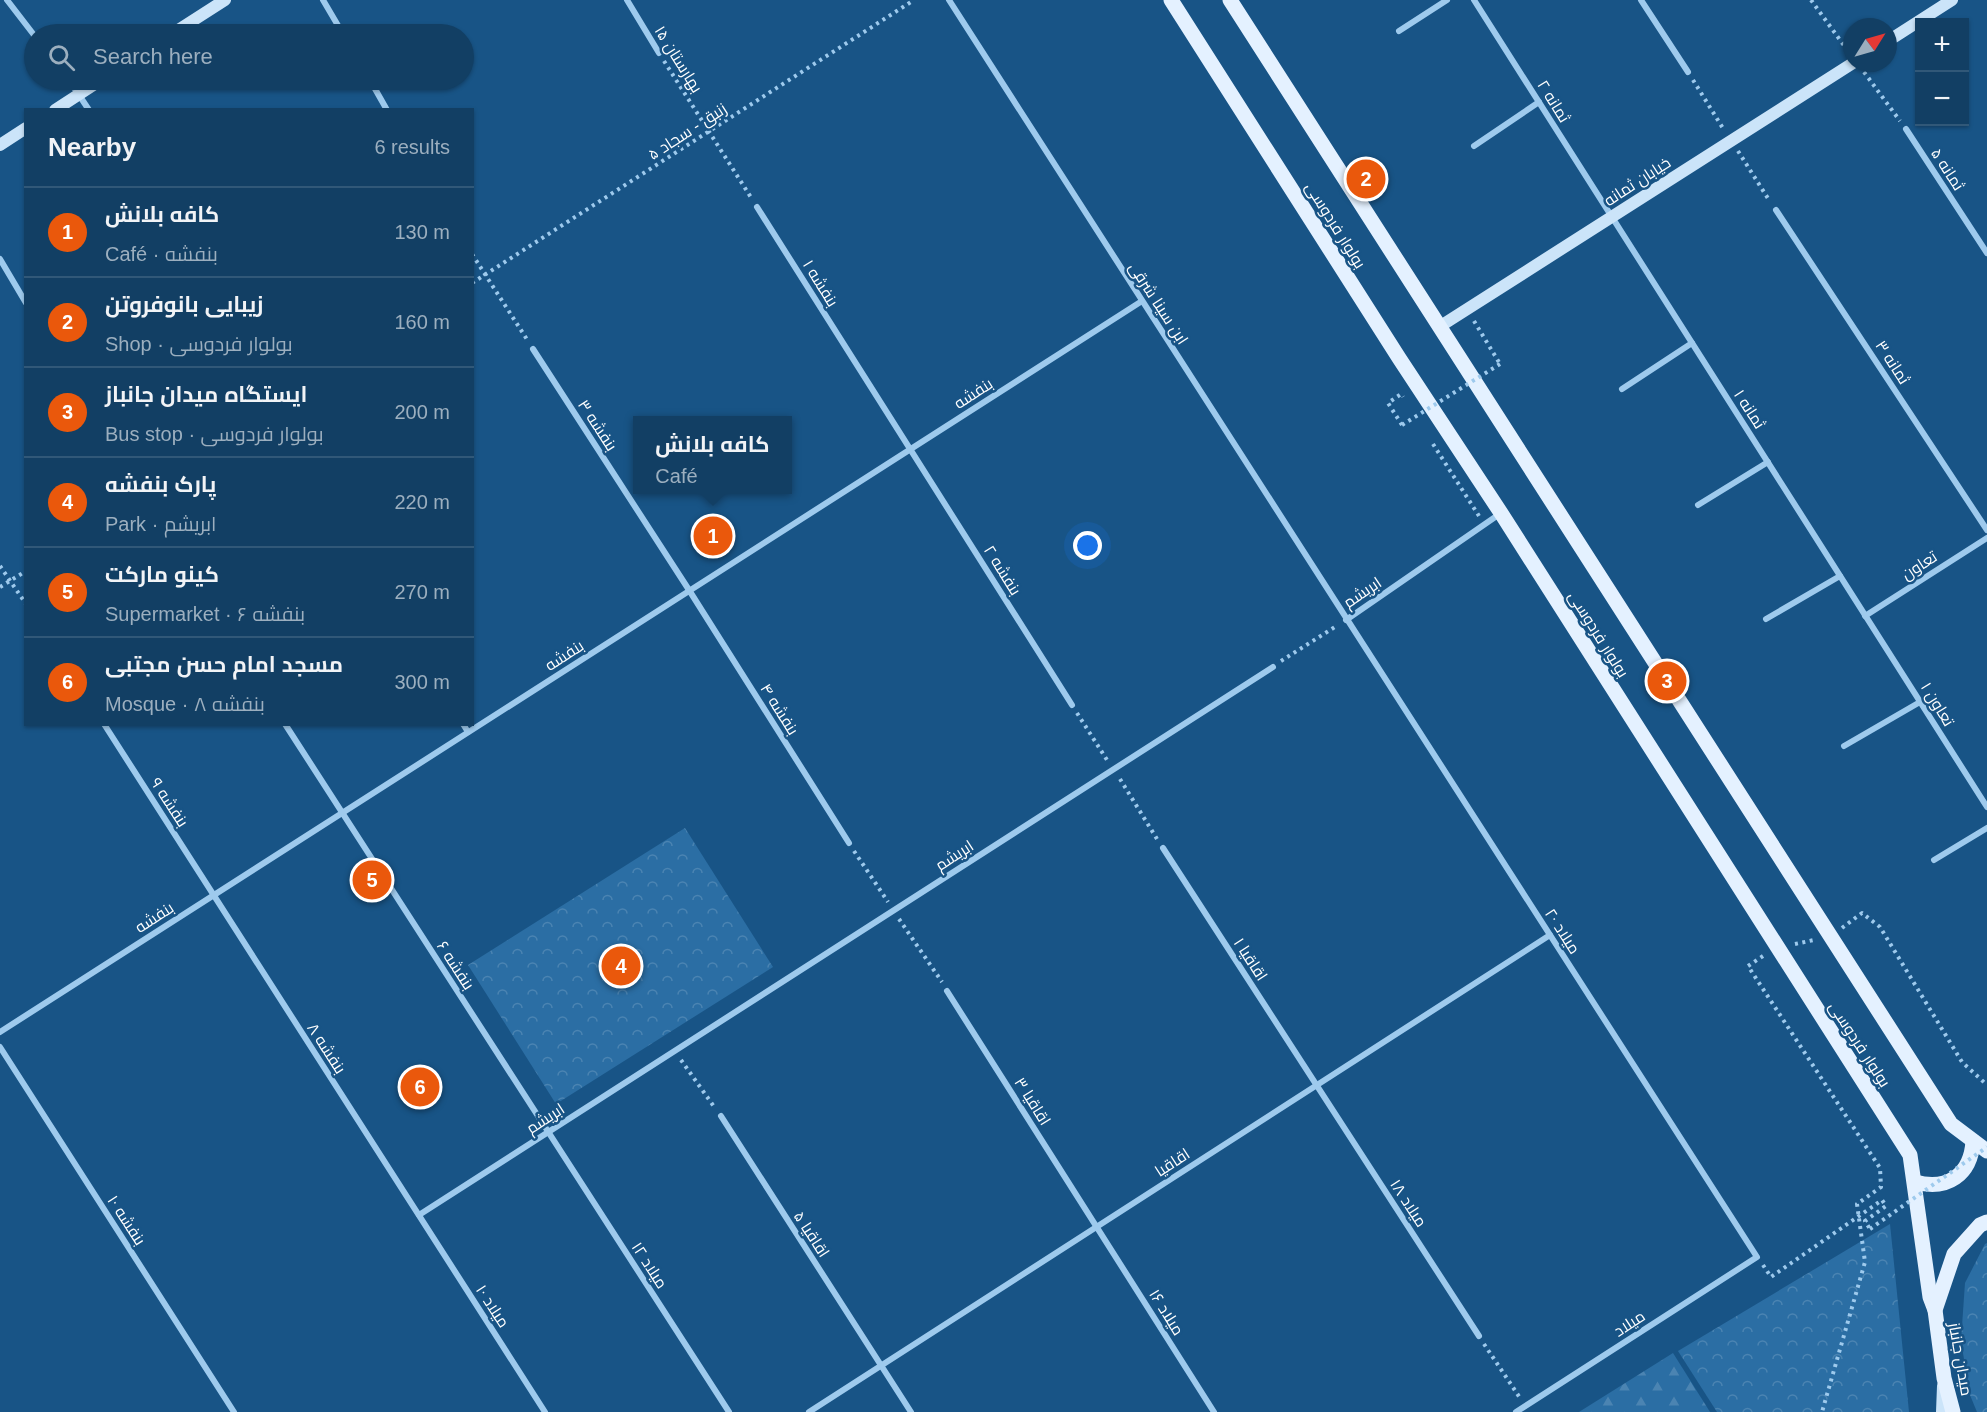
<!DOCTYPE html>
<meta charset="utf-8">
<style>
:root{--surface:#123f64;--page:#1b466a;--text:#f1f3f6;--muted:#9cafbf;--line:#315878;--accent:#ea580c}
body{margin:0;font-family:Helvetica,Cairo,sans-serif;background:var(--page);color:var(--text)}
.controls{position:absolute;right:18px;top:18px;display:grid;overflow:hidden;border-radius:0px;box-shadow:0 2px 4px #0004}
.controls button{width:54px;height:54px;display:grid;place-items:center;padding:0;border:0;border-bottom:2px solid var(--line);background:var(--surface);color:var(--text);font:30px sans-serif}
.compass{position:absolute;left:1843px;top:18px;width:54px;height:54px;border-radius:50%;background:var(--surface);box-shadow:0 2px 4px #0004;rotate:53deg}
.you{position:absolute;left:1088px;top:546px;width:21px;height:21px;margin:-15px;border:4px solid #fff;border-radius:50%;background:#1a73e8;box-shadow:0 0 0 9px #1a73e833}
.badge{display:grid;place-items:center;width:39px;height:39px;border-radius:50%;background:var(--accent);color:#fff;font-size:20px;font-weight:700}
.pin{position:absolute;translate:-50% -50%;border:3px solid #fff;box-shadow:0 2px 6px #0006}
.popup{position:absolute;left:633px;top:416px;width:159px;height:78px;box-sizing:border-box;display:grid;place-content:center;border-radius:0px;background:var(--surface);filter:drop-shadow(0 2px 4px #0005);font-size:20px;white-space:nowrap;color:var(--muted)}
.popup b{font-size:22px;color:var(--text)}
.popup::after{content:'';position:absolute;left:50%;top:100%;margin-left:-12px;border:12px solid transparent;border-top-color:var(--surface)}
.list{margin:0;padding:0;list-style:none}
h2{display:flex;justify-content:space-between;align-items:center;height:78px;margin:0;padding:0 24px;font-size:26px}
h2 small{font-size:20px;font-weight:400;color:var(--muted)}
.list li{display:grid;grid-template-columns:39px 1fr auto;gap:18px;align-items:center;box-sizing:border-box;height:90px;padding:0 24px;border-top:2px solid var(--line)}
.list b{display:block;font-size:22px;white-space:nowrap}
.list p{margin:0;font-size:20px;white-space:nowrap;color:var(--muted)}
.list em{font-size:20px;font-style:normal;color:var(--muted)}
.icon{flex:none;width:33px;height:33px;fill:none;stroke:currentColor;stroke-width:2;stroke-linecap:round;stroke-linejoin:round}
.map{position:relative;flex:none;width:1987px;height:1412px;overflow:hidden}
.search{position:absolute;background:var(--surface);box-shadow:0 2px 4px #0004;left:24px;top:24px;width:450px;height:66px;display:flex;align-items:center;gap:15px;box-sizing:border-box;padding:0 21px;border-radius:33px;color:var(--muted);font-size:22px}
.panel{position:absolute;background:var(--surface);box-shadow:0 2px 4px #0004;left:24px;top:108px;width:450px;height:618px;border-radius:0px}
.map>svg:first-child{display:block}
.forest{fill:url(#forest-firs)}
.park{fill:url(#park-crowns)}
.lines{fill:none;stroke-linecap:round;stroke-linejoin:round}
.path{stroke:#9ecaed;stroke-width:4;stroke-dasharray:3 4.5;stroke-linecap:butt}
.street{stroke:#9ecaed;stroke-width:6}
.secondary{stroke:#cbe4f9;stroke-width:12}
.primary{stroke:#e4f1ff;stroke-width:15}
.path-bridge{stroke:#9ecaed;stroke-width:4;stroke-dasharray:3 4.5;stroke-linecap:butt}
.labels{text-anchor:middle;stroke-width:5;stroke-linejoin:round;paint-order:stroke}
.street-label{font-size:16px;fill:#fff;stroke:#185486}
</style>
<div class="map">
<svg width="1987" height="1412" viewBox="0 0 1987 1412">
<defs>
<pattern id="forest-firs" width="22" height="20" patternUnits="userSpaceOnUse" patternTransform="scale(1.5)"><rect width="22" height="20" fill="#2b6ea4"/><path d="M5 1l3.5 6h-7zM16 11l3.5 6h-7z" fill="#4b84b2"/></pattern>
<pattern id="park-crowns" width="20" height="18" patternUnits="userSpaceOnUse" patternTransform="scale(1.5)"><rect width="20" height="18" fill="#2b6ea4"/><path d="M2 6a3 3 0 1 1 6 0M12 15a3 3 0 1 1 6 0" fill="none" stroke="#4b84b2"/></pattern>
</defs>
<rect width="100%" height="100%" fill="#185486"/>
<polygon class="forest" points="1673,1353 1710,1412 1579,1412"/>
<g class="park">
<polygon points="685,828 773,967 556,1104 468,965"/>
<polygon points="1890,1224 1909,1412 1717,1412 1678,1351"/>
<polygon points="1987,1243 1987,1412 1977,1412 1970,1395 1961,1341 1965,1283 1985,1244"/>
</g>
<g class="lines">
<g class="path">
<polyline points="1811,0 1848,51"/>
<polyline points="664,61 752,199"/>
<polyline points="1864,72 1900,121"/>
<polyline points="1693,80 1724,130"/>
<polyline points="1738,151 1769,200"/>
<polyline points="472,254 528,341"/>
<polyline points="472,283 914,0"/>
<polyline points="1474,321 1500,364"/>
<polyline points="1402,425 1388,403 1401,394 1403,397"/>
<polyline points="1433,444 1479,516"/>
<polyline points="0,566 26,604"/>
<polyline points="0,587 26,571"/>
<polyline points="1281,661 1338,625"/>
<polyline points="1077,713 1107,760"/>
<polyline points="1120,779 1157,839"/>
<polyline points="854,851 888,902"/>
<polyline points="899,919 942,982"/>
<polyline points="1842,928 1862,913 1880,927 1962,1062 1987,1085"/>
<polyline points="1795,944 1814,940"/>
<polyline points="1763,956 1748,966 1880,1168 1881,1187 1857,1204 1865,1262 1822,1412"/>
<polyline points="681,1060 715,1108"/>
<polyline points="1763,1265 1771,1277 1882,1200 1886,1206 1865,1221 1870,1229"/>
<polyline points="1484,1344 1520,1398"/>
</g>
<g class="street">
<polyline points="7,0 34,35"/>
<polyline points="323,0 343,34"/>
<polyline points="627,0 659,53"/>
<polyline points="949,0 1757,1257 1516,1412"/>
<polyline points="1474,0 1987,807"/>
<polyline points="1641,0 1688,72"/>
<polyline points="1399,31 1447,0"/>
<polyline points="69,80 89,110"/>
<polyline points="370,80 387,110"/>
<polyline points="1906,129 1987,253"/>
<polyline points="1474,146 1539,102"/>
<polyline points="757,207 1072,705"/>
<polyline points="1776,210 1987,530"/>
<polyline points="0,259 26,303"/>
<polyline points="533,349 689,590 849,843"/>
<polyline points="1622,389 1692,343"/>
<polyline points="1698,505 1768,462"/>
<polyline points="1865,616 1987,538"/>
<polyline points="1766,619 1840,576"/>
<polyline points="1346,620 1501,513"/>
<polyline points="104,724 545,1412"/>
<polyline points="285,724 729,1412"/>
<polyline points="463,724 468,732"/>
<polyline points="1844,746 1920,702"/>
<polyline points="1163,848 1479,1336"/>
<polyline points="1934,860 1987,828"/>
<polyline points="947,991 1214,1412"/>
<polyline points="0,1032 1142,301"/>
<polyline points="0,1047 234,1412"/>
<polyline points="721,1116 911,1412"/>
<polyline points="419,1215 1273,667"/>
<polyline points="809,1412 1550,935"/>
</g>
<g class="secondary">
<polyline points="172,34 225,0"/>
<polyline points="1888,41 1952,0"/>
<polyline points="55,110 101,80"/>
<polyline points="0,145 26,128"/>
<polyline points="1439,327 1853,63"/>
<polyline points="1942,1412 1943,1386"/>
</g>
<g class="primary">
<polyline points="1171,0 1399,358 1501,513 1910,1155 1930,1297 1935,1310"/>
<polyline points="1230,0 1951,1124 1987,1151"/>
<path d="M 1915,1182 C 1947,1191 1971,1175 1973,1141"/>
<polyline points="1953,1412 1944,1378 1935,1310 1954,1254 1980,1225 1987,1222"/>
</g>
<g class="path-bridge">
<polyline points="1402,425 1500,364"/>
<polyline points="1870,1229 1987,1147"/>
</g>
</g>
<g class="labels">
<g class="street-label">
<text transform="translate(679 59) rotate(58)" y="6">بهارستان ۱۵</text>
<text transform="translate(1554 101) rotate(58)" y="6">ثمانه ۲</text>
<text transform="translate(687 131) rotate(-33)" y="6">زنبق - سجاد ۵</text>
<text transform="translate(1948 169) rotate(57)" y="6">ثمانه ۵</text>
<text transform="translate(1637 181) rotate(-33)" y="6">خیابان ثمانه</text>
<text transform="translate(1336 225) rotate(58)" y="6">بولوار فردوسی</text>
<text transform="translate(821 283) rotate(58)" y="6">بنفشه ۱</text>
<text transform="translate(1159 303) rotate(57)" y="6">ابن سینا شرقی</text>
<text transform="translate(1893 362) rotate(57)" y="6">ثمانه ۳</text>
<text transform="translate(973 393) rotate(-33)" y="6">بنفشه</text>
<text transform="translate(1750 409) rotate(57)" y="6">ثمانه ۱</text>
<text transform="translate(598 425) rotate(57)" y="6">بنفشه ۳</text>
<text transform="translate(1919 565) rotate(-33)" y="6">تعاون</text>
<text transform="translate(1003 570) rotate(58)" y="6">بنفشه ۲</text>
<text transform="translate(1362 592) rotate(-34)" y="6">ابریشم</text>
<text transform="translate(1599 634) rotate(58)" y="6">بولوار فردوسی</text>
<text transform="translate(564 655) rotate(-33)" y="6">بنفشه</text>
<text transform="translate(1938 704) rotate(58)" y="6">تعاون ۱</text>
<text transform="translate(780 709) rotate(58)" y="6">بنفشه ۴</text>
<text transform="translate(170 802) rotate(57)" y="6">بنفشه ۹</text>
<text transform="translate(954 855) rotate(-33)" y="6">ابریشم</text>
<text transform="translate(154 917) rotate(-33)" y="6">بنفشه</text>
<text transform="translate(1563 931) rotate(57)" y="6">میلاد ۲۰</text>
<text transform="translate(1251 959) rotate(57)" y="6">اقاقیا ۱</text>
<text transform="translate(456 965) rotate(57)" y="6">بنفشه ۶</text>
<text transform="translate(1860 1044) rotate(57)" y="6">بولوار فردوسی</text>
<text transform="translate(327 1048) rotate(57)" y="6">بنفشه ۸</text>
<text transform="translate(1033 1101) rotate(58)" y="6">اقاقیا ۳</text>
<text transform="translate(545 1118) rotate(-33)" y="6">ابریشم</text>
<text transform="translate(1172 1162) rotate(-33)" y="6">اقاقیا</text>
<text transform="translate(1409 1203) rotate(57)" y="6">میلاد ۱۸</text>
<text transform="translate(127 1220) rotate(57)" y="6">بنفشه ۱۰</text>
<text transform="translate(812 1234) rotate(57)" y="6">اقاقیا ۵</text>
<text transform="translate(650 1265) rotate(57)" y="6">میلاد ۱۲</text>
<text transform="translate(493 1306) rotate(57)" y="6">میلاد ۱۰</text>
<text transform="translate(1167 1312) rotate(58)" y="6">میلاد ۱۶</text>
<text transform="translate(1629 1323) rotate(-33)" y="6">میلاد</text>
<text transform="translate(1961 1359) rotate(80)" y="6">میدان جانباز</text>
</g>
</g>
</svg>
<div class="controls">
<button>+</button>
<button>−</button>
</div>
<svg class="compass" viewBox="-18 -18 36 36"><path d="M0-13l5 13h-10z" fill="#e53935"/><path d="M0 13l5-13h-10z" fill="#9cafbf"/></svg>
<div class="you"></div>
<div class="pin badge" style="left:713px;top:536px">1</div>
<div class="popup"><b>کافه بلانش</b>Café</div>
<div class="pin badge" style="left:1366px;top:179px">2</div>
<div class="pin badge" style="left:1667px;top:681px">3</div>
<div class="pin badge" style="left:621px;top:966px">4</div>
<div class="pin badge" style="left:372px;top:880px">5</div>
<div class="pin badge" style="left:420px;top:1087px">6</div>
<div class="search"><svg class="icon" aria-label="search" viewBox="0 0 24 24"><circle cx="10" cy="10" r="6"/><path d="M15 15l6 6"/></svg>Search here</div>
<section class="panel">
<h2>Nearby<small>6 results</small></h2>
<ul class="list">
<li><span class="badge">1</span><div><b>کافه بلانش</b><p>Café · بنفشه</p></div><em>130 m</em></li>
<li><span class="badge">2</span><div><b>زیبایی بانوفروتن</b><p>Shop · بولوار فردوسی</p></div><em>160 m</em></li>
<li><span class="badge">3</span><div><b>ایستگاه میدان جانباز</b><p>Bus stop · بولوار فردوسی</p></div><em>200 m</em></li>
<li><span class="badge">4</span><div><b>پارک بنفشه</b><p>Park · ابریشم</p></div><em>220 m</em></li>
<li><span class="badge">5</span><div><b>کینو مارکت</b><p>Supermarket · بنفشه ۶</p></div><em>270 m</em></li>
<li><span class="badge">6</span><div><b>مسجد امام حسن مجتبی</b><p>Mosque · بنفشه ۸</p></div><em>300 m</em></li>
</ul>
</section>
</div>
